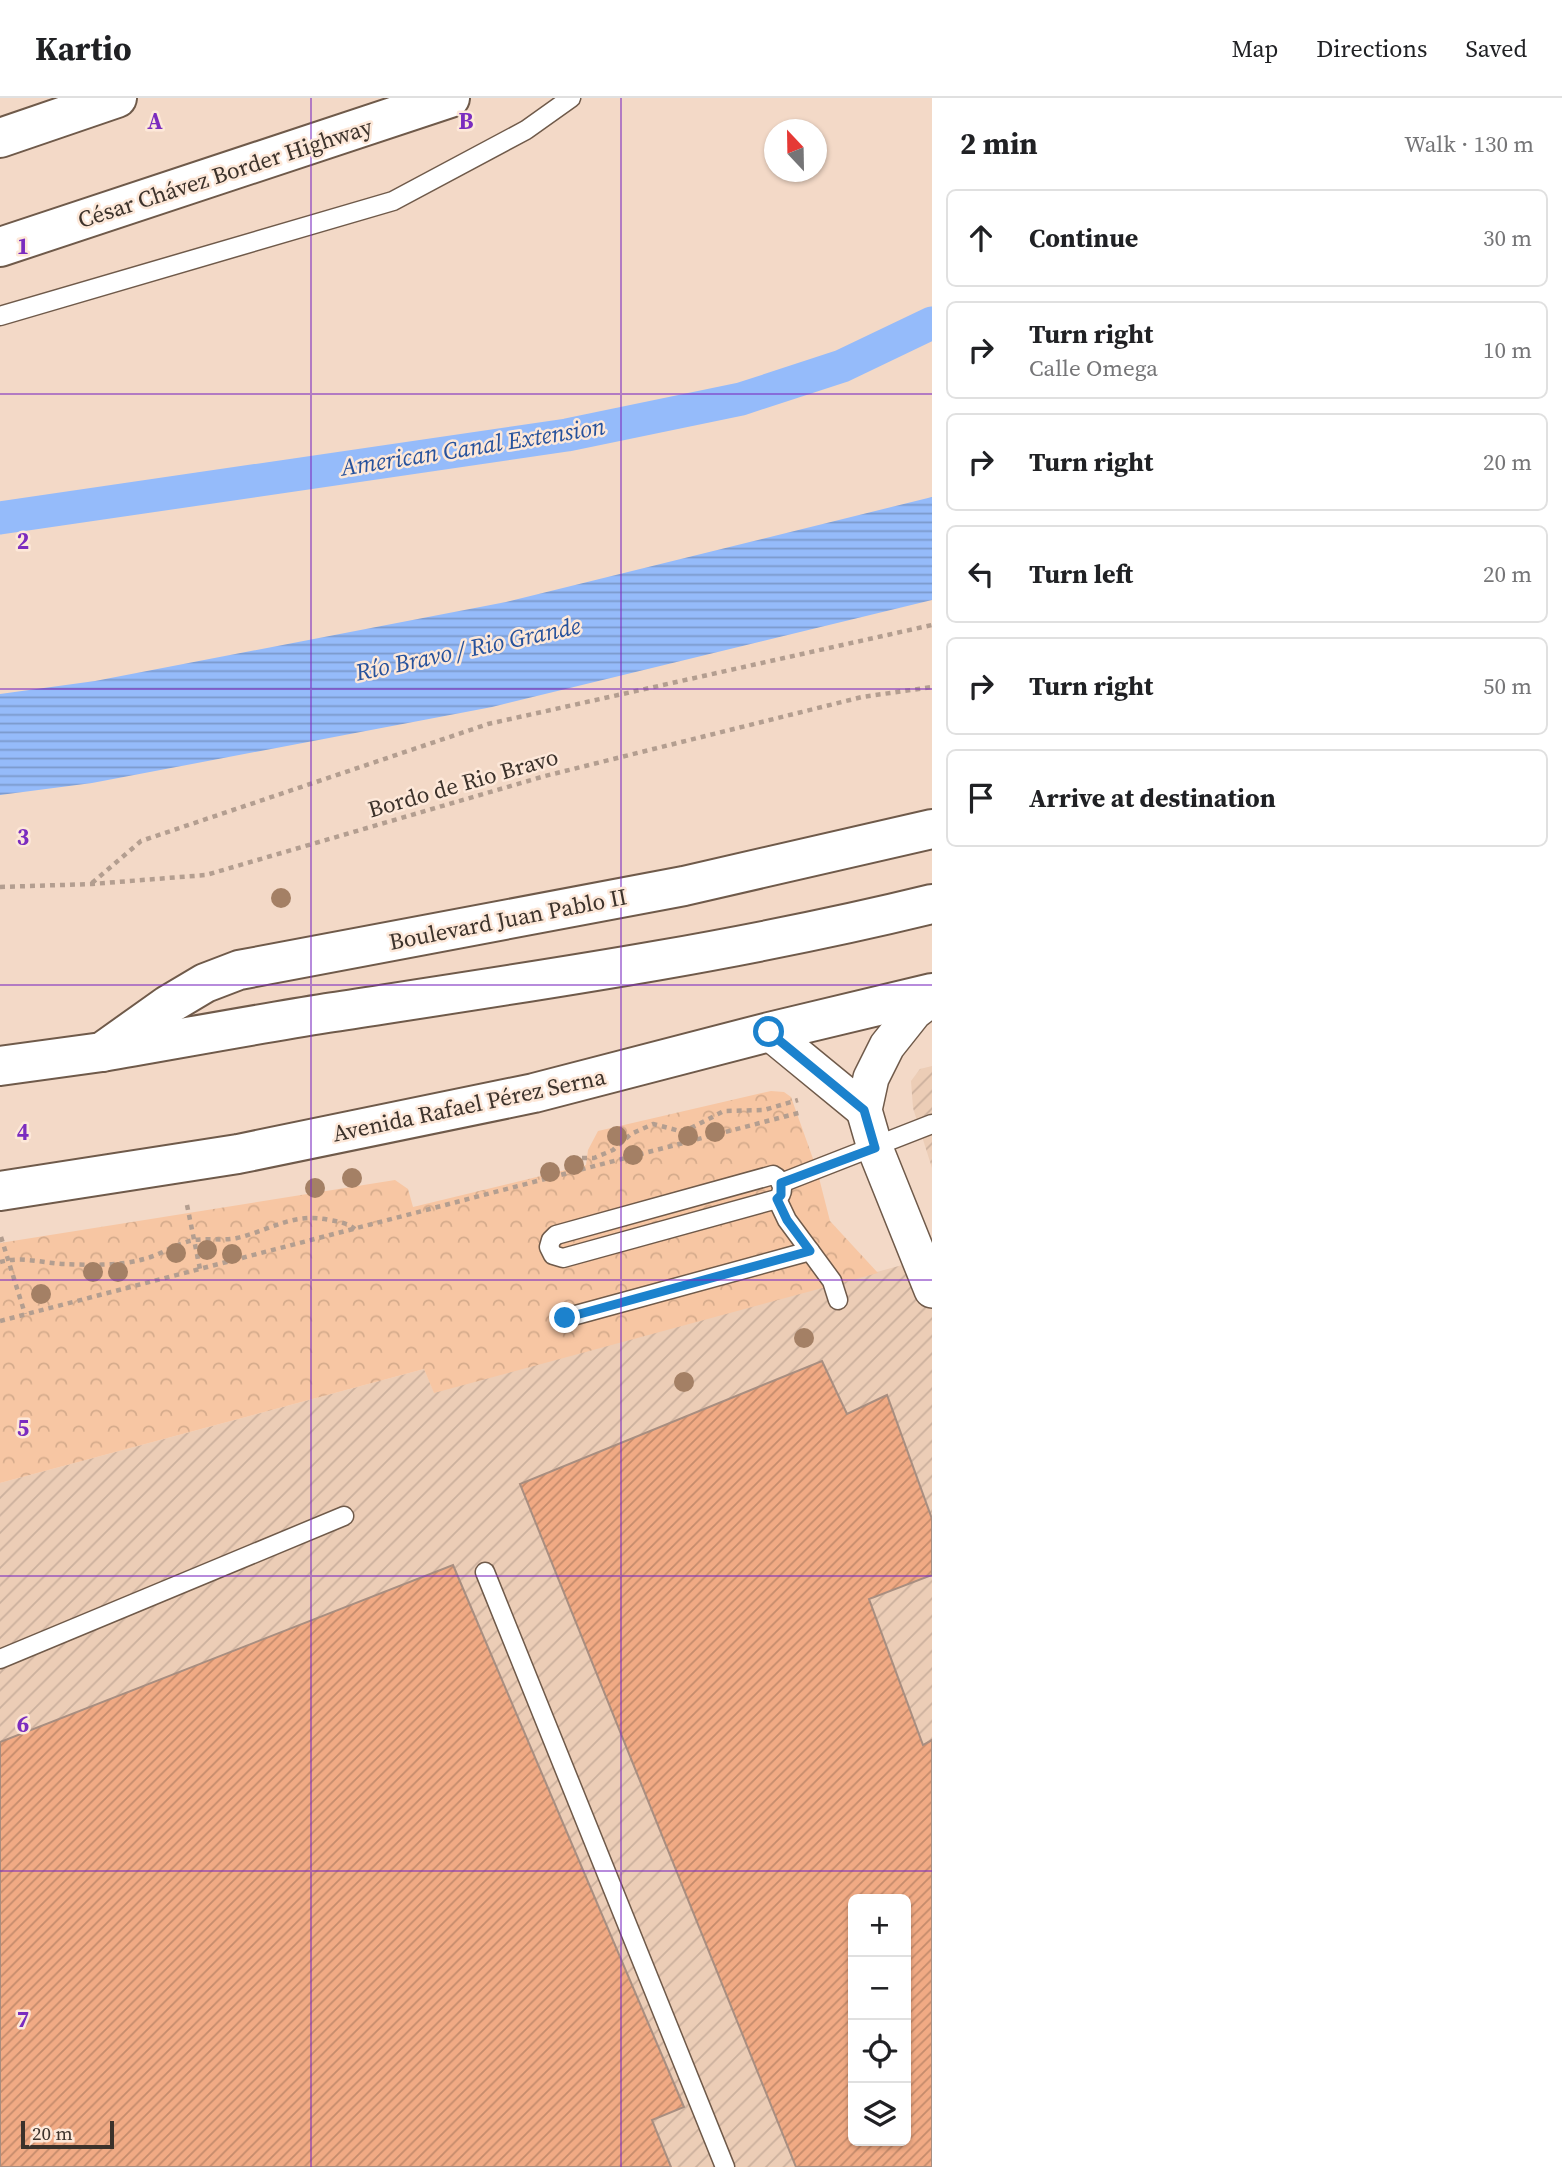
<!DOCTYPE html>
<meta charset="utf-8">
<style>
:root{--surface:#fff;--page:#f6f6f6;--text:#202124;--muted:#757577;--line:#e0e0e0}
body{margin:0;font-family:"Source Serif 4",serif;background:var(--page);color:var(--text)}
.controls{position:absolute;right:21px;bottom:21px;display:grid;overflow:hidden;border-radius:10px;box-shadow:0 2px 5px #0004}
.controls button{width:63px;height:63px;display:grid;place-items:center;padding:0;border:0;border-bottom:2px solid var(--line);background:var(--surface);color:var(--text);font:35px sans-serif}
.compass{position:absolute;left:764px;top:21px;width:63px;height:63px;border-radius:50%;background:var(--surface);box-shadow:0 2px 5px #0004;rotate:338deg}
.scale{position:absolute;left:21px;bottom:18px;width:93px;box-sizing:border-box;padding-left:7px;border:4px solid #3c322b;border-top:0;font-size:19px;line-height:24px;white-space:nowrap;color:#3c322b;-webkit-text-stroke:5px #fde8d9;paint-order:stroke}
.stop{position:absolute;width:21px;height:21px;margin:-16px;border:5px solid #1c82cd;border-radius:50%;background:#fff}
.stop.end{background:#1c82cd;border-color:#fff;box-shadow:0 2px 7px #0008}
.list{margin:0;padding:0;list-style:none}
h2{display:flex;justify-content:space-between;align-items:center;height:91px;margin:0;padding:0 28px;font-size:30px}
h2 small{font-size:23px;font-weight:400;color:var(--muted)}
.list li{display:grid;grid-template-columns:46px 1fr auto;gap:21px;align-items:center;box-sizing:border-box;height:98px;margin:0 14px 14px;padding:0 14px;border:2px solid var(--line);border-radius:10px}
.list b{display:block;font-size:26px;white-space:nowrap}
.list p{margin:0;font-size:23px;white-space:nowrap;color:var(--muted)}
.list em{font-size:23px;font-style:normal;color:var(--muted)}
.icon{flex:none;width:38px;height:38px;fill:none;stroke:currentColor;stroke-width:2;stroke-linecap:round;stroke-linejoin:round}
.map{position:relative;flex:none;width:932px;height:2069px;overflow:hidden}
header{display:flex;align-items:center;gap:42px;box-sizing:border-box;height:98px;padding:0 35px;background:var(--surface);border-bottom:2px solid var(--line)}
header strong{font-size:33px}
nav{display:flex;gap:38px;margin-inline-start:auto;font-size:24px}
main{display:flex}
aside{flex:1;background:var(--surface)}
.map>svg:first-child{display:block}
.industrial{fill:url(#industrial-furrows);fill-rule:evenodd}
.park{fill:url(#park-crowns)}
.water{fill:url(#water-rules)}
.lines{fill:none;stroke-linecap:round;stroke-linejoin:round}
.canal{stroke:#95bbfa;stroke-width:33}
.building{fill:url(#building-hatch);stroke:#a88e80;stroke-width:2;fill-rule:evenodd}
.service-casing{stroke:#6f5a4a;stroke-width:21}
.minor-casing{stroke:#6f5a4a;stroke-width:38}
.primary-casing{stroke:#6f5a4a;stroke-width:42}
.trunk-casing{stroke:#6f5a4a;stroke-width:42}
.motorway-casing{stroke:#6f5a4a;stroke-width:42}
.path{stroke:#b39e90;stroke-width:4.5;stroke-dasharray:5 5;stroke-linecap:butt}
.service{stroke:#fff;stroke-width:18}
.minor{stroke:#fff;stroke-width:35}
.primary{stroke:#fff;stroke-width:38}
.trunk{stroke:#fff;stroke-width:38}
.motorway{stroke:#fff;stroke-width:38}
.tree{fill:#a48065}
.route{stroke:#1c82cd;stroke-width:9}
.grid{fill:none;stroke:#7b2cbf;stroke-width:2;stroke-opacity:0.55}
.labels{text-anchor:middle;stroke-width:5;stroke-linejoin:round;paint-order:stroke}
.street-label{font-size:23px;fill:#3c322b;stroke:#fde8d9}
.water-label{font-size:24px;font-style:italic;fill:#27529c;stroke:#fde8d9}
.grid-label{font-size:23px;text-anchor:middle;font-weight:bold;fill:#7b2cbf;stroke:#fde8d9;stroke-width:5;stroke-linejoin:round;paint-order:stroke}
</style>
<header>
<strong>Kartio</strong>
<nav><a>Map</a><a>Directions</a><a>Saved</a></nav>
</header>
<main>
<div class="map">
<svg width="932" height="2069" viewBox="0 0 932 2069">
<defs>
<pattern id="industrial-furrows" width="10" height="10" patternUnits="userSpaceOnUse" patternTransform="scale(1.75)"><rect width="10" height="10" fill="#eccdb6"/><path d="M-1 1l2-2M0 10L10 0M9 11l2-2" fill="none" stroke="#cbb09d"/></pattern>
<pattern id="park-crowns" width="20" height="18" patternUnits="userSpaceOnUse" patternTransform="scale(1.75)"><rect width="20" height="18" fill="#f7c6a3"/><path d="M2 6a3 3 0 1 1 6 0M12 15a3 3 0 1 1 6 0" fill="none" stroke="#d5ab8c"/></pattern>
<pattern id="water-rules" width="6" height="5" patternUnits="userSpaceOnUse" patternTransform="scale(1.75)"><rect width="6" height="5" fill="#95bbfa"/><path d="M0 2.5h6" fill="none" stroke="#7b99cb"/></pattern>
<pattern id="building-hatch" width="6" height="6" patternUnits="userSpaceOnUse" patternTransform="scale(1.75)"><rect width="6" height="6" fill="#f1aa84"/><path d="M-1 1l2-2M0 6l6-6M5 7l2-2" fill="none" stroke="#c48b6c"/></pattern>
</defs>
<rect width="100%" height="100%" fill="#f3d9c7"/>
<g class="industrial">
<polygon points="932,968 932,1070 913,1010 911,983 920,971"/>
<path d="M 932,1159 L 932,2069 L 0,2069 L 0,1385 L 424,1271 L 434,1294 ZM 853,1801 L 906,1801 L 906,2043 L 853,2043 Z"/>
</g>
<polygon class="park" points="771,993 784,994 791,999 817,1072 830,1123 878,1175 434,1295 424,1271 0,1385 0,1145 395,1082 408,1091 413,1109 586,1067 588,1052 598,1033"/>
<polygon class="water" points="932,399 932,502 492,609 92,685 0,697 0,596 95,583 506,504"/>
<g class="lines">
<polyline class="canal" points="0,420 567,337 741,301 842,268 932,225"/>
</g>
<g class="building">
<path d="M 822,1263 L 847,1316 L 887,1297 L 932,1421 L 932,1477 L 869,1501 L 923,1647 L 932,1642 L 932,2069 L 796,2069 L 520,1386 ZM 853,1801 L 906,1801 L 906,2043 L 853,2043 Z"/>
<polygon points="453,1467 684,2009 652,2022 671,2069 0,2069 0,1644"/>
</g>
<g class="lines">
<g class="service-casing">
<g id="service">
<polyline points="0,218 393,103 526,32 571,0"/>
<path d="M 773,1077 C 783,1082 785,1094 777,1101 L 563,1160 L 553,1157 L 549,1149 L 551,1142 L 556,1137 Z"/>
<polyline points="781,1085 932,1026"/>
<polyline points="777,1101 787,1122 810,1153"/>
<polyline points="565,1220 810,1153 832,1183 838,1202"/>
<polyline points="485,1474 725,2069"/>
<polyline points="0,1561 344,1418"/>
</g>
</g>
<g class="minor-casing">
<g id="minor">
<polyline points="932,900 914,914 887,948 871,980 864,1012 875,1050 932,1192"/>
<polyline points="769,934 864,1012"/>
</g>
</g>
<g class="primary-casing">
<path id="primary" d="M 102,954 C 177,941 252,927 327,915 C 529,884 732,855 932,806"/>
</g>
<g class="trunk-casing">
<g id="trunk">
<polyline points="0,968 102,954 168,907 205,885 239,872 684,788 932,731"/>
<polyline points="0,1093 238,1056 534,995 769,934 932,895"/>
</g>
</g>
<g class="motorway-casing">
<g id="motorway">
<polyline points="0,40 117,0"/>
<polyline points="0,149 450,0"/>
</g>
</g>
<g class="path">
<polyline points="92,785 141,743 488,626 932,527"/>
<polyline points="0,789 92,786 206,777 545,678 862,599 932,589"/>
<polyline points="582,1060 594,1060 613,1052 631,1036 653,1026 680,1033 689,1031 724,1013 764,1012 798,1002"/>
<polyline points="187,1107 200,1171"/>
<polyline points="1,1139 25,1216"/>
<path d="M 0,1164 C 22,1158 42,1165 64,1166 C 89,1167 120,1168 144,1161 C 161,1157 177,1145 194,1142 C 209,1140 223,1143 237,1140 C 271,1132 293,1114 330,1122 C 340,1124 347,1125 355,1131"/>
<polyline points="0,1223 802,1014"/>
</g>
<use href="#service" class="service"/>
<use href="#minor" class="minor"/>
<use href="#primary" class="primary"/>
<use href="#trunk" class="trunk"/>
<use href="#motorway" class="motorway"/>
</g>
<g class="tree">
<circle cx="281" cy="800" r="10"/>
<circle cx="715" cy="1034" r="10"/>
<circle cx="617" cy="1038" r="10"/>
<circle cx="688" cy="1038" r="10"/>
<circle cx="633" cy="1057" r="10"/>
<circle cx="574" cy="1067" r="10"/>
<circle cx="550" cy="1074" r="10"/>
<circle cx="352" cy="1080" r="10"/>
<circle cx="315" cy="1090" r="10"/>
<circle cx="207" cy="1152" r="10"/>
<circle cx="176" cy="1155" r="10"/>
<circle cx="232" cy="1156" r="10"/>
<circle cx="93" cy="1174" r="10"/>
<circle cx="118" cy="1174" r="10"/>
<circle cx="41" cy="1196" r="10"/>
<circle cx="804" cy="1240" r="10"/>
<circle cx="684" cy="1284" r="10"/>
</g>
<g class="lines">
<polyline class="route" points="565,1220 810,1153 787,1122 777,1101 781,1097 781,1085 875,1050 864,1012 769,934"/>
</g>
<path class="grid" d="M 311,0 L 311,2069M 621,0 L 621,2069M 0,296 L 932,296M 0,591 L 932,591M 0,887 L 932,887M 0,1182 L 932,1182M 0,1478 L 932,1478M 0,1773 L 932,1773"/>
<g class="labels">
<g class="street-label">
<text transform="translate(225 75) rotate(-18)" y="8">César Chávez Border Highway</text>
<text transform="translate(463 685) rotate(-16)" y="8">Bordo de Rio Bravo</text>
<text transform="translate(508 821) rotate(-11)" y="8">Boulevard Juan Pablo II</text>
<text transform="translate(469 1007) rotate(-12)" y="8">Avenida Rafael Pérez Serna</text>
</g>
<g class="water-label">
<text transform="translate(473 349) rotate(-9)" y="8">American Canal Extension</text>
<text transform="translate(468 551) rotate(-12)" y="8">Río Bravo / Rio Grande</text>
</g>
</g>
<g class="grid-label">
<text x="155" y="31">A</text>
<text x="466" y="31">B</text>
<text x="23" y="156">1</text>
<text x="23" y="451">2</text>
<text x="23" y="747">3</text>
<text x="23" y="1042">4</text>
<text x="23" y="1338">5</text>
<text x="23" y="1634">6</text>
<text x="23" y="1929">7</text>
</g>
</svg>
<div class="controls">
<button>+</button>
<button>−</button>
<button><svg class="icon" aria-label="locate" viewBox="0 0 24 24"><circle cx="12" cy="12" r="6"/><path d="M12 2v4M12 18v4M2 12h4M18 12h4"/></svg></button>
<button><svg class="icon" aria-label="layers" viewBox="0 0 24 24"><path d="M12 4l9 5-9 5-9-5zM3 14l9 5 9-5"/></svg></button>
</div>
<svg class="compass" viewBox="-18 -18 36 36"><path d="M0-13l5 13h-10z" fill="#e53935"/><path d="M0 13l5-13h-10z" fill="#757577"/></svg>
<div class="scale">20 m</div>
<div class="stop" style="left:769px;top:934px"></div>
<div class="stop end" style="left:565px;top:1220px"></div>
</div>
<aside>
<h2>2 min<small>Walk · 130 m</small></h2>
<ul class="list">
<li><svg class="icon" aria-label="ahead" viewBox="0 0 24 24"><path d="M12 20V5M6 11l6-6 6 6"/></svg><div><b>Continue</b></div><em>30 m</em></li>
<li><svg class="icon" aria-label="right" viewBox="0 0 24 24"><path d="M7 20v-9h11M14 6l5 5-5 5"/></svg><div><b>Turn right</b><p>Calle Omega</p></div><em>10 m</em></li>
<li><svg class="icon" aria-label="right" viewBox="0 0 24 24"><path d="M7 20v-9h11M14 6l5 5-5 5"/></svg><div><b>Turn right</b></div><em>20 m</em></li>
<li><svg class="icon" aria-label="left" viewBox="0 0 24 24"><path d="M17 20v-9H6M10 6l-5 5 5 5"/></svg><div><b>Turn left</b></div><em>20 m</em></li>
<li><svg class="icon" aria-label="right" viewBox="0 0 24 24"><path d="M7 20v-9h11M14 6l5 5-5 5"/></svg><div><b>Turn right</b></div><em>50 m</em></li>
<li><svg class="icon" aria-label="arrive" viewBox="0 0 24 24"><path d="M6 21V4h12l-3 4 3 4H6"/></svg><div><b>Arrive at destination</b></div></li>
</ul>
</aside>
</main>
